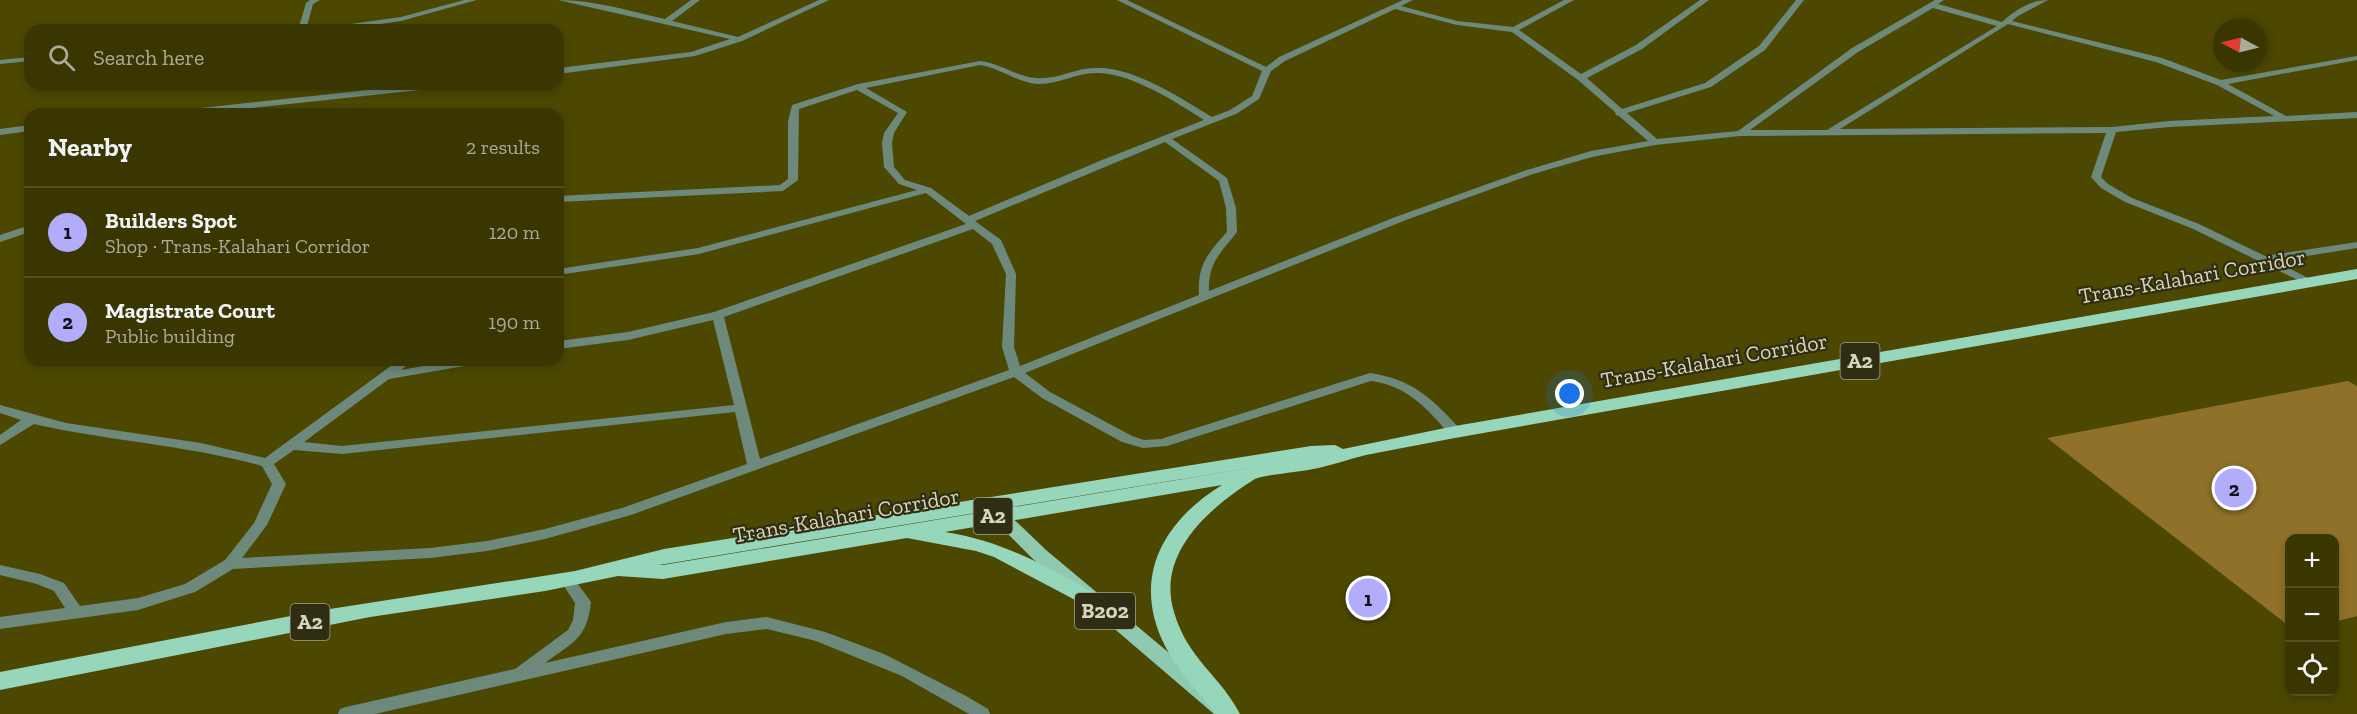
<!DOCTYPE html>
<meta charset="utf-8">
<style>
:root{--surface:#393602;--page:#403e0c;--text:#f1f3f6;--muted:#abab99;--line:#535024;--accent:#b1adfa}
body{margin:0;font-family:"Zilla Slab",serif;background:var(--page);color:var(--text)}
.controls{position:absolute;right:18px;bottom:18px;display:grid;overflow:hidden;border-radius:12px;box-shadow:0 3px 9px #0003}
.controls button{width:54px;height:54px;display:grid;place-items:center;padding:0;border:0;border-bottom:2px solid var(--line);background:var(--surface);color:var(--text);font:30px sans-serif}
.compass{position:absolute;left:2213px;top:18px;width:54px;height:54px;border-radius:50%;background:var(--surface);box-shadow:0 3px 9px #0003;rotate:277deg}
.you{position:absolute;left:1570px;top:394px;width:21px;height:21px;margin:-15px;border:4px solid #fff;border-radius:50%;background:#1a73e8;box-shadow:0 0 0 9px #1a73e833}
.badge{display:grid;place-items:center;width:39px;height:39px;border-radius:50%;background:var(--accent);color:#111;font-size:20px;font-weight:700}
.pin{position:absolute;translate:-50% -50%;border:3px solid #fff;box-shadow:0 2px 6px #0006}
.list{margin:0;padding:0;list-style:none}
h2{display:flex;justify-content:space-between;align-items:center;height:78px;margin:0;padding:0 24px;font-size:26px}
h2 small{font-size:20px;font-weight:400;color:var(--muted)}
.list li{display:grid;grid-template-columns:39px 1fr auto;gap:18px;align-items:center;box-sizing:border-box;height:90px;padding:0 24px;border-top:2px solid var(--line)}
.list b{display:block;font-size:22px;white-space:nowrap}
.list p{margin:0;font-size:20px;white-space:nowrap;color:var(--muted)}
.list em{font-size:20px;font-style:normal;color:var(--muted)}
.icon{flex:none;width:33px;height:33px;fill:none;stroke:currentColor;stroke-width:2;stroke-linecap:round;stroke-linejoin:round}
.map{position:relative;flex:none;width:2357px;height:714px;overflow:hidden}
.search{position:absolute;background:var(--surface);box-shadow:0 3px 9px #0003;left:24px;top:24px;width:540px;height:66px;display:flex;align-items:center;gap:15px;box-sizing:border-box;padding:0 21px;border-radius:18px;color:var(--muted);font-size:22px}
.panel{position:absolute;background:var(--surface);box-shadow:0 3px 9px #0003;left:24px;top:108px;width:540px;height:258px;border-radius:18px}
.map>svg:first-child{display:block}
.building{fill:#8f712a}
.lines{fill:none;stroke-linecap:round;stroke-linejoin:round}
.minor{fill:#6d897c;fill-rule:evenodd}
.primary{fill:#8fcab0;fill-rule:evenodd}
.trunk{fill:#96d6ba;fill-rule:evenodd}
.labels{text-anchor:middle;stroke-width:4.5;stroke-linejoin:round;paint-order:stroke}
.shield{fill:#2f2d14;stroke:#a5a386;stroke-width:1.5}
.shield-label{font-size:21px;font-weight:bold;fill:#d7d6b7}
.street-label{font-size:22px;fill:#d7d6b7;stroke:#2f2d14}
</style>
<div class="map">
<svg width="2357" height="714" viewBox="0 0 2357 714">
<rect width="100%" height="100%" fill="#4c4802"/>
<polygon class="building" points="2348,381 2357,386 2357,616 2334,622 2334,538 2289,538 2289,626 2047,438"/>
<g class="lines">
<g class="minor">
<polygon points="310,0 320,0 313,4 306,30 298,30 306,3"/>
<polygon points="464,0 477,0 401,21 339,30 318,30 322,28 401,17"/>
<path d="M 558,0 C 594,0 630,11 665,19 L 691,0 L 700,0 L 672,21 L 738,37 L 819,0 L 829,0 L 742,41 L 695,56 L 558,74 L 558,68 L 691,52 L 730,39 Z"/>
<path d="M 1117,0 L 1127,0 L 1266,67 L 1279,57 L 1403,0 L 1413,0 L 1401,6 L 1457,21 L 1513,27 L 1564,0 L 1574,0 L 1519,30 L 1581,74 L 1636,45 L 1700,0 L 1709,0 L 1642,49 L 1587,78 L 1622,109 L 1705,83 L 1759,46 L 1796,0 L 1804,0 L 1765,50 L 1711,87 L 1627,113 L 1657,139 L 1738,131 L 1852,48 L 1935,0 L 1944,0 L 1938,4 L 2002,22 C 2014,11 2030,0 2048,0 L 2018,16 L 2012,21 L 2162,58 L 2221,80 L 2357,56 L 2357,60 L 2228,84 L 2286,116 L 2357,112 L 2357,118 L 2169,127 L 2116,132 L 2101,177 L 2108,184 L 2132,198 L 2199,224 L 2265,256 L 2357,242 L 2357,248 L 2275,261 L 2312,280 L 2314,282 L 2308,285 L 2191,228 L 2125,202 L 2101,188 L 2091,177 L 2106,133 L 1740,136 L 1655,145 L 1592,157 L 1533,174 L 1406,220 L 1025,373 L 1050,392 L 1132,436 L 1144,440 L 1161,439 L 1370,373 C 1412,379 1433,399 1460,429 L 1461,432 L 1460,435 L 1450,435 C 1428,409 1406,385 1371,381 L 1167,446 L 1143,448 L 1122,442 L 1042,398 L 1014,377 L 631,515 L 545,539 L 487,551 L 430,558 L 233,569 L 195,592 L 138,610 L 0,629 L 0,617 L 65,608 L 54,591 L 37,584 L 0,575 L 0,565 L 40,574 L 64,583 L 80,606 L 138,598 L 185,584 L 225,560 L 254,523 L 272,484 L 262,466 C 187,445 109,441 34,424 L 0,445 L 0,435 L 21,420 L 0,413 L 0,405 L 66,423 L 201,443 L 265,458 L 399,360 L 413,360 L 401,370 L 457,360 L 482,360 L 476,364 L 389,379 L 304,442 L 342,446 L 734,405 L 713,320 L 628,340 L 558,349 L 558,341 L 628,332 L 714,312 L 966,224 L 926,193 L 699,254 L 558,275 L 558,269 L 698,248 L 917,190 L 899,184 L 884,167 L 882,143 L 884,133 L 898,113 L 857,90 L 799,109 L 798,180 L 783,191 L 558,202 L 558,196 L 780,185 L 788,179 L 788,122 L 792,105 L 858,84 L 980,61 C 1000,63 1017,77 1036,78 C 1057,80 1075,68 1095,68 C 1133,66 1181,98 1212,117 L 1230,110 L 1252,96 L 1262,71 ZM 1933,8 L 1997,26 L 1827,130 L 1750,130 L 1858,52 ZM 1395,9 L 1457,25 L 1512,32 L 1578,80 L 1615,112 L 1616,115 L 1619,116 L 1648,141 L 1591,151 L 1527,170 L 1398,216 L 1209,291 C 1208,262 1221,253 1237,232 L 1236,208 L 1227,178 L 1172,139 L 1236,114 L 1259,99 L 1271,71 L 1285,61 ZM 2008,24 L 2156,62 L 2217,85 L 2274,116 L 2169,121 L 2112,127 L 1840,129 ZM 980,65 C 1000,68 1016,82 1037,84 C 1057,85 1076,73 1095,73 C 1130,72 1176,102 1204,120 L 1102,160 L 969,216 L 931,188 L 905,180 L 894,167 L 892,143 L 894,133 L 907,112 L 866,88 ZM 1165,142 L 1219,181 L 1226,208 L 1227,232 C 1208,253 1197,265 1199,295 L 1020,366 L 1014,347 L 1016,274 L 1001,240 L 975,221 ZM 973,229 L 992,244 L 1006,274 L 1002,347 L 1009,370 L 760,459 L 724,317 ZM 735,412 L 747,464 L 622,508 L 545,529 L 487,541 L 430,548 L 242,558 L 267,525 L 286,484 L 274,464 L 294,450 L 342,454 Z"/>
<polygon points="30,57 30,61 0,64 0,60"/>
<polygon points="424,84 452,84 448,87 197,114 169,114 173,111"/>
<polygon points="30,125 30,131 0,135 0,129"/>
<polygon points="30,225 30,232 0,242 0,235"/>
<path d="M 567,575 L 572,576 L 591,602 C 587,639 573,642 545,663 L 726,622 L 767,617 L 825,632 L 884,654 L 966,696 L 988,709 L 990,714 L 969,714 L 902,676 L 816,641 L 767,629 L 726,634 L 375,714 L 338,714 L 340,709 L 346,707 L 515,669 L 568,630 L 573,620 L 575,603 L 560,580 L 562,576 Z"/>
</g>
<polygon class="primary" points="993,503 999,505 1046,550 1235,708 1238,714 1214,714 1034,560 987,513 984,509 987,505"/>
<path class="trunk" d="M 2357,269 L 2357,279 L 1455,438 C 1425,444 1395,449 1366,455 C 1348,459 1331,466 1313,469 C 1301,472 1262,475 1255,479 C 1210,507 1156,553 1174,612 C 1188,660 1220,675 1240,714 L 1216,714 C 1196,689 1172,665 1160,635 C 1134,571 1167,519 1222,485 L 945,532 C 1008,542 1048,568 1103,598 L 1106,603 L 1103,608 L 1096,611 L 994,557 L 976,551 L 907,538 L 663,579 L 618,576 L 545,591 L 370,617 L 0,690 L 0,672 L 317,611 L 575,571 L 664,549 L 1311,446 L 1335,445 L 1343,449 L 1455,426 ZM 1286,462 L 663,565 L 659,565 Z"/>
</g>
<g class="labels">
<g class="shield">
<rect x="1840.5" y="343" width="39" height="36" rx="4.5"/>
<rect x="973.5" y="498" width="39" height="36" rx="4.5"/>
<rect x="1075" y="593" width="60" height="36" rx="4.5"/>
<rect x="290.5" y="604" width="39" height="36" rx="4.5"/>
</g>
<g class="shield-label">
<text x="1860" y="368">A2</text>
<text x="993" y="523">A2</text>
<text x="1105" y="618">B202</text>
<text x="310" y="629">A2</text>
</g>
<g class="street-label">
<text transform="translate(2192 276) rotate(-10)" y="8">Trans-Kalahari Corridor</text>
<text transform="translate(1714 360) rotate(-10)" y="8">Trans-Kalahari Corridor</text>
<text transform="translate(846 515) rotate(-10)" y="8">Trans-Kalahari Corridor</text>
</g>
</g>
</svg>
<div class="controls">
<button>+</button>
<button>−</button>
<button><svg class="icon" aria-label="locate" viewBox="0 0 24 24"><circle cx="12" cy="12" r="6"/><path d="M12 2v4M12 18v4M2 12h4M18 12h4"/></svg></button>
</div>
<svg class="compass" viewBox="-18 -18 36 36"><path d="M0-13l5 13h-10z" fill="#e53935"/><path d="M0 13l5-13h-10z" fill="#abab99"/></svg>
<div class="you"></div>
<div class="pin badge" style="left:1368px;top:598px">1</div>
<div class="pin badge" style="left:2234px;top:488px">2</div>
<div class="search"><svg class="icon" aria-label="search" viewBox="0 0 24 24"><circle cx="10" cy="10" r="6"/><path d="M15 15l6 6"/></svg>Search here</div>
<section class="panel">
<h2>Nearby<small>2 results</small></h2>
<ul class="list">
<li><span class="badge">1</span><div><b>Builders Spot</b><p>Shop · Trans-Kalahari Corridor</p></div><em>120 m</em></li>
<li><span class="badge">2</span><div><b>Magistrate Court</b><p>Public building</p></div><em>190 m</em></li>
</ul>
</section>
</div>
